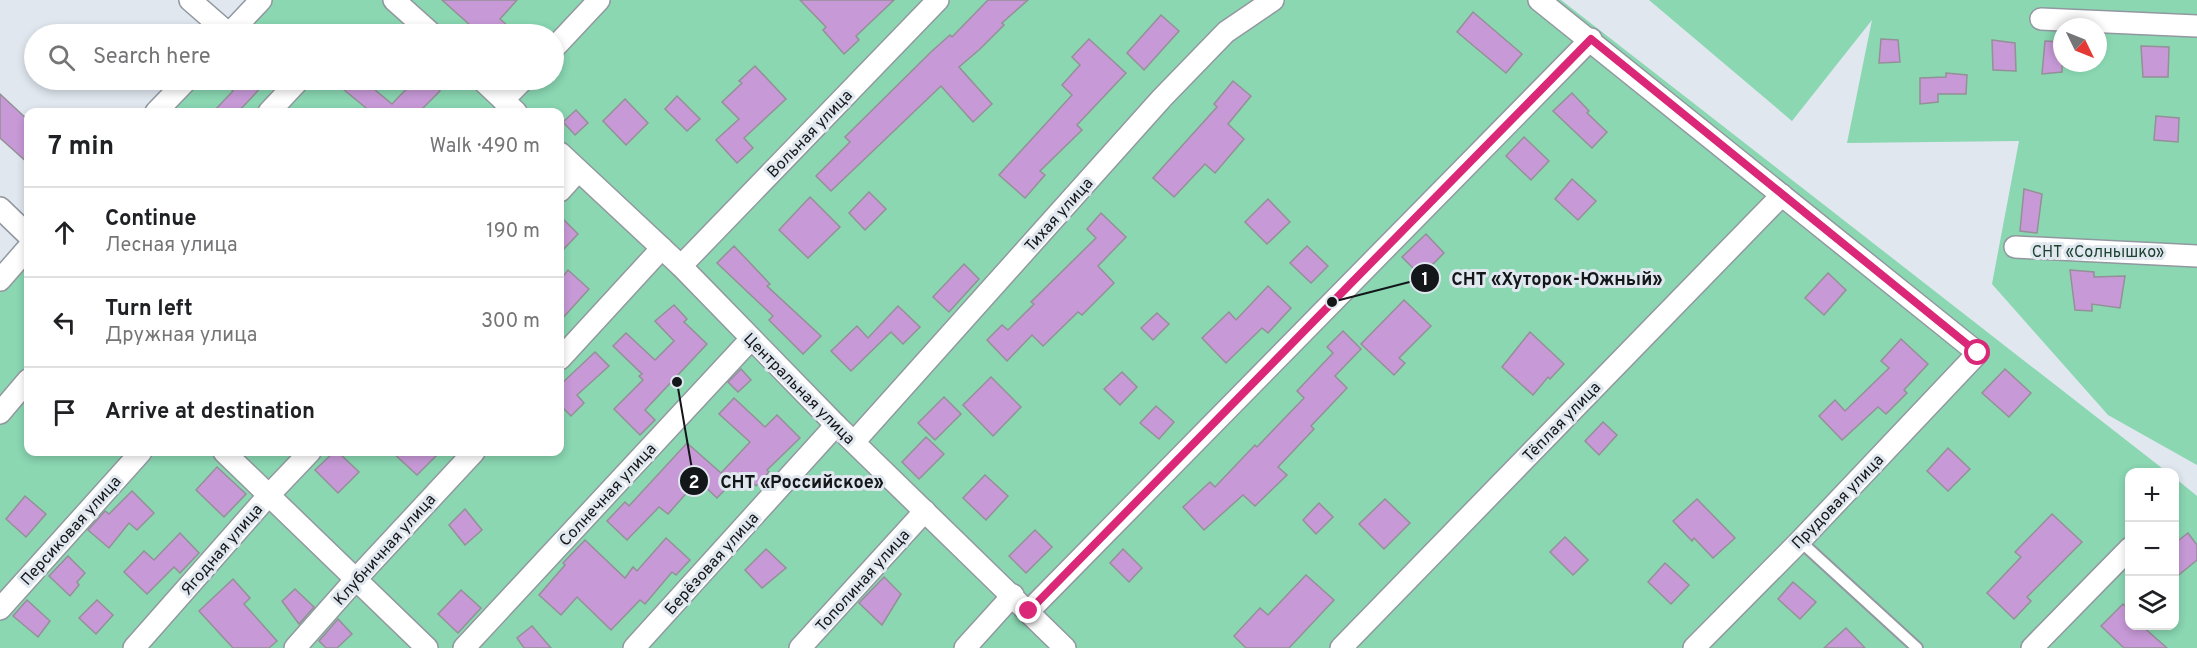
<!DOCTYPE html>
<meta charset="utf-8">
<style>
:root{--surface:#fff;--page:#f6f6f6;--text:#202124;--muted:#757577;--line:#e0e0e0}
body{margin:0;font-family:Overpass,sans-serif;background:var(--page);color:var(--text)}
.controls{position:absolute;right:18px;bottom:18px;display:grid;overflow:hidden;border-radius:12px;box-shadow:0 3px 9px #0003}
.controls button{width:54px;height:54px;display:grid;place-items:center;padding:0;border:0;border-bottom:2px solid var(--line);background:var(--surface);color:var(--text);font:30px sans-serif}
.compass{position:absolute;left:2053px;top:18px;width:54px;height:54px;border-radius:50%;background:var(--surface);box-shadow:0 3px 9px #0003;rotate:133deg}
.stop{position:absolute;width:18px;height:18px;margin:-14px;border:4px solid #db2777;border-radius:50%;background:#fff}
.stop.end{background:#db2777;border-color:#fff;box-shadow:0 2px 6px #0008}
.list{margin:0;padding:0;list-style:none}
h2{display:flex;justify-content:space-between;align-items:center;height:78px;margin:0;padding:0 24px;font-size:26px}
h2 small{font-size:20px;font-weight:400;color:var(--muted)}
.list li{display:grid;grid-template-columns:39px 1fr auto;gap:18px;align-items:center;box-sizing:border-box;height:90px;padding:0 24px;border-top:2px solid var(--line)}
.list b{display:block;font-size:22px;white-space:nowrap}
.list p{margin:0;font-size:20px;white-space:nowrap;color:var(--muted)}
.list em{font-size:20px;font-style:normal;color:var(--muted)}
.icon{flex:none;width:33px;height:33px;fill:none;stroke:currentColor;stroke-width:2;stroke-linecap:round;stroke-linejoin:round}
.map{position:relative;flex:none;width:2197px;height:648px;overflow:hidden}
.search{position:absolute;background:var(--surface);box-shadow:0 3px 9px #0003;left:24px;top:24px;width:540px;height:66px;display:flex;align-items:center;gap:15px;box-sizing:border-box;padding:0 21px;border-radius:33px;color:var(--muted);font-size:22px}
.panel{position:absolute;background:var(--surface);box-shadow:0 3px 9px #0003;left:24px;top:108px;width:540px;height:348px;border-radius:12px}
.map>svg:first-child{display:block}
.green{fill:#8ad7b2;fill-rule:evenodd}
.building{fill:#c79ad7;stroke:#958f97;stroke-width:1.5}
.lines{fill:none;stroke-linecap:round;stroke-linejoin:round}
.service-casing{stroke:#9298a0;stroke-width:14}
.minor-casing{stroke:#9298a0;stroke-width:24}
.service{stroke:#fff;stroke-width:10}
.minor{stroke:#fff;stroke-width:21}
.route{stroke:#db2777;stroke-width:8}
.labels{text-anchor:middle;stroke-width:6;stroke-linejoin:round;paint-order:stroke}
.street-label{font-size:16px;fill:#14171a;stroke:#e0e7ef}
.park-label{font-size:16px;fill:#1d4231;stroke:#e0e7ef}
.leader{fill:none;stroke:#14171a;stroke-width:2}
.callout-dot{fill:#14171a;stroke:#e0e7ef;stroke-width:2}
.mark-label{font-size:18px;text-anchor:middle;font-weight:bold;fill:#fff}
.callout-label{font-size:18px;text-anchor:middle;font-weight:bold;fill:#14171a;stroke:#e0e7ef;stroke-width:6;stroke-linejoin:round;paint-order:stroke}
</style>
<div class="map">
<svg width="2197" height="648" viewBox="0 0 2197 648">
<rect width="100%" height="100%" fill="#e0e7ef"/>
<g class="green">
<polygon points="261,0 1561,0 2167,472 2130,472 2130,626 2174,626 2175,478 2197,496 2197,648 0,648 0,280 28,248 28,452 560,452 560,112 156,112 187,80 554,80 554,34 229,34"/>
<path d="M 1649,0 L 2197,0 L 2197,465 L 2108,415 L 1992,284 L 2019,141 L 1847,143 L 1872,20 L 1792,121 ZM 2062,27 L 2098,27 L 2098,63 L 2062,63 Z"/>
</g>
<g class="building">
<polygon points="442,0 517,0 500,19 517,34 480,34"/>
<polygon points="800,0 894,0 856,36 859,40 844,54 823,30 826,27"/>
<polygon points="988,0 1028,0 1002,23 1004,25 980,49 959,67 992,104 973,122 941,86 831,191 816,176 850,142 845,137 932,51 950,35 952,37"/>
<polygon points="1473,12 1522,54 1506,73 1457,32"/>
<polygon points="1161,15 1179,31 1144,70 1127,53"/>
<polygon points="1089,39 1126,73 1077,125 1082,130 1040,171 1045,175 1025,198 999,175 1072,95 1062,85 1080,65 1072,57"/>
<polygon points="1881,39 1898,40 1900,62 1879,63"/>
<polygon points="1992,40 2015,43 2016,71 1993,70"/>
<polygon points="2045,41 2062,42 2062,72 2042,74"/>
<polygon points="2141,46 2169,47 2168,77 2143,77"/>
<polygon points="755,66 786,99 744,138 753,148 737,163 716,140 739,119 722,102 742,83 739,81"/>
<polygon points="1946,73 1967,75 1966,94 1938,94 1938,102 1920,104 1920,78 1946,77"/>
<polygon points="240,80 268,80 238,112 213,112 233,91 231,89"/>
<polygon points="332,80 363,80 392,104 415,80 427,80 440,91 419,112 371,112"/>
<polygon points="1233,81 1251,96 1228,124 1244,139 1215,173 1205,164 1174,197 1153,178 1217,107 1214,104"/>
<polygon points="1572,93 1589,111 1587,113 1607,132 1592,148 1553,111"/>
<polygon points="0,94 28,120 28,163 0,138"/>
<polygon points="677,96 700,119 687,131 665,109"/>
<polygon points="625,99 648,123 626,145 603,121"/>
<polygon points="576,110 588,123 575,135 563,122"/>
<polygon points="2156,116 2179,118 2178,142 2154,140"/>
<polygon points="1524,137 1549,161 1531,180 1506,156"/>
<polygon points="1572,179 1596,201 1578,220 1555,199"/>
<polygon points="2024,189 2042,194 2037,233 2020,231"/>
<polygon points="869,192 886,209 865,230 849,213"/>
<polygon points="810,197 840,227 808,258 779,230"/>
<polygon points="1268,199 1290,222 1267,244 1245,222"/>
<polygon points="1101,213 1126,237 1098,266 1114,283 1082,315 1078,312 1043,346 1032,335 1007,361 987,340 1002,325 1008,330 1034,304 1031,302 1096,238 1087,229"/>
<polygon points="560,216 578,234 560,253"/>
<polygon points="1426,234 1444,253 1421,276 1402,257"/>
<polygon points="734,246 770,284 767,286 821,336 803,354 769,320 773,316 717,263"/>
<polygon points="1307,246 1328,266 1311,283 1290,263"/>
<polygon points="964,264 979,279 949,312 933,297"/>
<polygon points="568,270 589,289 560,321 560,280"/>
<polygon points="2070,270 2094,272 2094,277 2125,276 2120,308 2092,304 2092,311 2075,310"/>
<polygon points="1828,273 1846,290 1824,315 1805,298"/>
<polygon points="1268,286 1291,308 1268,333 1262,328 1226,363 1202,338 1229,312 1236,320"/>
<polygon points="1404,300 1431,326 1399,358 1405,363 1394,375 1361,344"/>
<polygon points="674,305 687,319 684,322 707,344 645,410 655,420 640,435 614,409 643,380 639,376 642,374 613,346 626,333 655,360 674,341 655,321"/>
<polygon points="898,306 920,327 903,344 891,332 851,371 831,351 857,326 868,338"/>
<polygon points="1157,313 1169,324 1153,340 1141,328"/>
<polygon points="1343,331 1361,349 1335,376 1347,388 1311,426 1314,429 1278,467 1287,475 1255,506 1243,495 1204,530 1183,507 1210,482 1215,487 1255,445 1257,447 1304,398 1297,391 1333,353 1327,347"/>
<polygon points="1530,332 1564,364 1550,379 1548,377 1533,395 1502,367"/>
<polygon points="1901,339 1928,364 1904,390 1907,393 1886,414 1878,407 1842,440 1819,416 1835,400 1845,411 1889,368 1881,361"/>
<polygon points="595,352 609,366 577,395 584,403 571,416 560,405 560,385"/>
<polygon points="741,369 751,380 738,392 728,382"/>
<polygon points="2005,369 2031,393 2009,417 1982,393"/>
<polygon points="1122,372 1137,387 1120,405 1104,389"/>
<polygon points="991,377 1021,407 993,436 963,405"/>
<polygon points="944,397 961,414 935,440 918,423"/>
<polygon points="734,398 765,427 777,415 800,438 767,470 769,472 756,486 742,472 717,498 698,480 668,514 659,507 627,540 607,521 625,502 629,506 687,443 721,473 750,442 719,414"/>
<polygon points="1156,406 1174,422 1159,439 1140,423"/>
<polygon points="1603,422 1617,435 1599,455 1585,441"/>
<polygon points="926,437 944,454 919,479 902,462"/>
<polygon points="1948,448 1970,469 1948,491 1927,471"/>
<polygon points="334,452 338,452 359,472 338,493 315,470"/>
<polygon points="392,452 440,452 417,475"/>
<polygon points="217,467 246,494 224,517 196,490"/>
<polygon points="985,475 1008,496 986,520 963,498"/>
<polygon points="132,491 154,513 137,530 129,523 109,548 88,530 105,511 109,514"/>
<polygon points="25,496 46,514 26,537 6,519"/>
<polygon points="1385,499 1410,523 1384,549 1359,524"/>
<polygon points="1697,499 1735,538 1713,558 1694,538 1692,541 1673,521"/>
<polygon points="1319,503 1333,517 1316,534 1303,520"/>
<polygon points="465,509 482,530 465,545 449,525"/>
<polygon points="2052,514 2082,542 2027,597 2031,601 2014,619 1987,593 2021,557 2015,552"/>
<polygon points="1035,530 1052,547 1026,573 1009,556"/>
<polygon points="180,533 199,553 180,573 174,567 147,594 124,572 144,551 154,560"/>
<polygon points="2188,533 2197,545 2197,560 2175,578 2175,543"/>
<polygon points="1565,537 1588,560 1573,575 1550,552"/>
<polygon points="666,538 690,560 676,575 672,572 645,604 640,600 611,630 577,597 561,615 539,595 565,565 563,563 585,540 625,578 633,567 637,571"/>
<polygon points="766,549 786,568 762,588 745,570"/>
<polygon points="1123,549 1142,568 1129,582 1110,563"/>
<polygon points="68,556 85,573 77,582 79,585 70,596 49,576"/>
<polygon points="1665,563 1689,585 1671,604 1648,582"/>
<polygon points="1306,575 1334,600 1289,648 1246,648 1234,636 1260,608 1268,615"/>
<polygon points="884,577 901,594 882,625 859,603"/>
<polygon points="233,579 250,598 244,604 277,641 269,648 233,648 199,611"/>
<polygon points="1793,582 1816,602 1800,619 1778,599"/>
<polygon points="295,589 314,607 299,624 282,601"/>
<polygon points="461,590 481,608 458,633 438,614"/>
<polygon points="27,600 50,621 38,637 13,616"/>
<polygon points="97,600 113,615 96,634 79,618"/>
<polygon points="2123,604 2130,611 2130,626 2142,626 2167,648 2124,648 2101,626"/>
<polygon points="338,619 352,634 337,648 326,648 319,641"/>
<polygon points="532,626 551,648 524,648 517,638"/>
<polygon points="1846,628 1865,648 1824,648"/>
</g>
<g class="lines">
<g class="service-casing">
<polyline id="service" points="1800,541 1917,648"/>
</g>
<g class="minor-casing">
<g id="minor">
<polyline points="190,0 229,34"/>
<polyline points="394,0 432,34"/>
<polyline points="1539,0 1978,353 1800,541 1694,648"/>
<polyline points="2041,19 2197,26"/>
<polyline points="229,34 261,0"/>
<polyline points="554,48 599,0"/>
<polyline points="482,80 516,112"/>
<polyline points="503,100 523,80"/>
<polyline points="156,112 187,80"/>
<polyline points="269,112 299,80"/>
<polyline points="560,153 681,266 836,425 1065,648"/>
<polyline points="560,191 578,171"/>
<polyline points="0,208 28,235"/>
<polyline points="2015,247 2197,256"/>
<polyline points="681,266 938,0"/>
<polyline points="0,280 28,248"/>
<polyline points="560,359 662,248"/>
<polyline points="0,413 28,380"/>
<polyline points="854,442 1162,98 1226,32 1273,0"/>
<polyline points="224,452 427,648"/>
<polyline points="0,609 141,452"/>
<polyline points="1029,611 1591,39"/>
<polyline points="134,648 268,496 310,452"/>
<polyline points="295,648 356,579 474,452"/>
<polyline points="464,648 751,339"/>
<polyline points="634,648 836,425"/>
<polyline points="800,648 925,511"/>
<polyline points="965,648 1013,595"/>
<polyline points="1341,648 1782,195"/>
<polyline points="2032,648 2130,548"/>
</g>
</g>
<use href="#service" class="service"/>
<use href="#minor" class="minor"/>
</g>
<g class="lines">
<polyline class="route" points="1029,611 1591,39 1978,353"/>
</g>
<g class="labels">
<g class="street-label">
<text transform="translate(809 133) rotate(-46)" y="6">Вольная улица</text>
<text transform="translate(1058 214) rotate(-48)" y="6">Тихая улица</text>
<text transform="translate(800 388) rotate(45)" y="6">Центральная улица</text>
<text transform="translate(1561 421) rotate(-46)" y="6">Тёплая улица</text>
<text transform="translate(607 494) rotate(-47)" y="6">Солнечная улица</text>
<text transform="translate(1837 501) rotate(-46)" y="6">Прудовая улица</text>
<text transform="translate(70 530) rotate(-48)" y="6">Персиковая улица</text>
<text transform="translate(221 549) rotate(-49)" y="6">Ягодная улица</text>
<text transform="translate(384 549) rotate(-48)" y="6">Клубничная улица</text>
<text transform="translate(711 563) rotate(-48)" y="6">Берёзовая улица</text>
<text transform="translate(862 580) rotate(-48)" y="6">Тополиная улица</text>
</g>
<g class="park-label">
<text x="2098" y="257">СНТ «Солнышко»</text>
</g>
</g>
<path class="leader" d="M1332 302L1425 278M677 382L694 481"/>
<g class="callout-dot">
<circle cx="1332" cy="302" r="6"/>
<circle cx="677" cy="382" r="6"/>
<circle cx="1425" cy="278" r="15"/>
<circle cx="694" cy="481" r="15"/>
</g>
<g class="mark-label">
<text x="1425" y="285">1</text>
<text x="694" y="488">2</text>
</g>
<g class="callout-label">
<text x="1557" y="285">СНТ «Хуторок-Южный»</text>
<text x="802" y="488">СНТ «Российское»</text>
</g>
</svg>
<div class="controls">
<button>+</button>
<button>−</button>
<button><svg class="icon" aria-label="layers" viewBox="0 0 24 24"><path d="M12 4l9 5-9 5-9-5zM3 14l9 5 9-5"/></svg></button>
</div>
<svg class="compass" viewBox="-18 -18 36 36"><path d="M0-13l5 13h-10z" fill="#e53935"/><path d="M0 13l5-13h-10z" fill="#757577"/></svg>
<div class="stop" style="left:1978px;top:353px"></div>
<div class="stop end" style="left:1029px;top:611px"></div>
<div class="search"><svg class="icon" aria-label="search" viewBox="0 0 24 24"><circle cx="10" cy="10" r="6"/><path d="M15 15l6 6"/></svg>Search here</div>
<section class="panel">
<h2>7 min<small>Walk · 490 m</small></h2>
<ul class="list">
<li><svg class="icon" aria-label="ahead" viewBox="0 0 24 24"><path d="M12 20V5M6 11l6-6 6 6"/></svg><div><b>Continue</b><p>Лесная улица</p></div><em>190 m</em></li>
<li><svg class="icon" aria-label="left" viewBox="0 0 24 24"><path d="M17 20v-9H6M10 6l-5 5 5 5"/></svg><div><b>Turn left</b><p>Дружная улица</p></div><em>300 m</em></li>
<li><svg class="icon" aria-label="arrive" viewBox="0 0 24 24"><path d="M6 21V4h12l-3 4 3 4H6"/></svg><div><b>Arrive at destination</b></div></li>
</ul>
</section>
</div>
